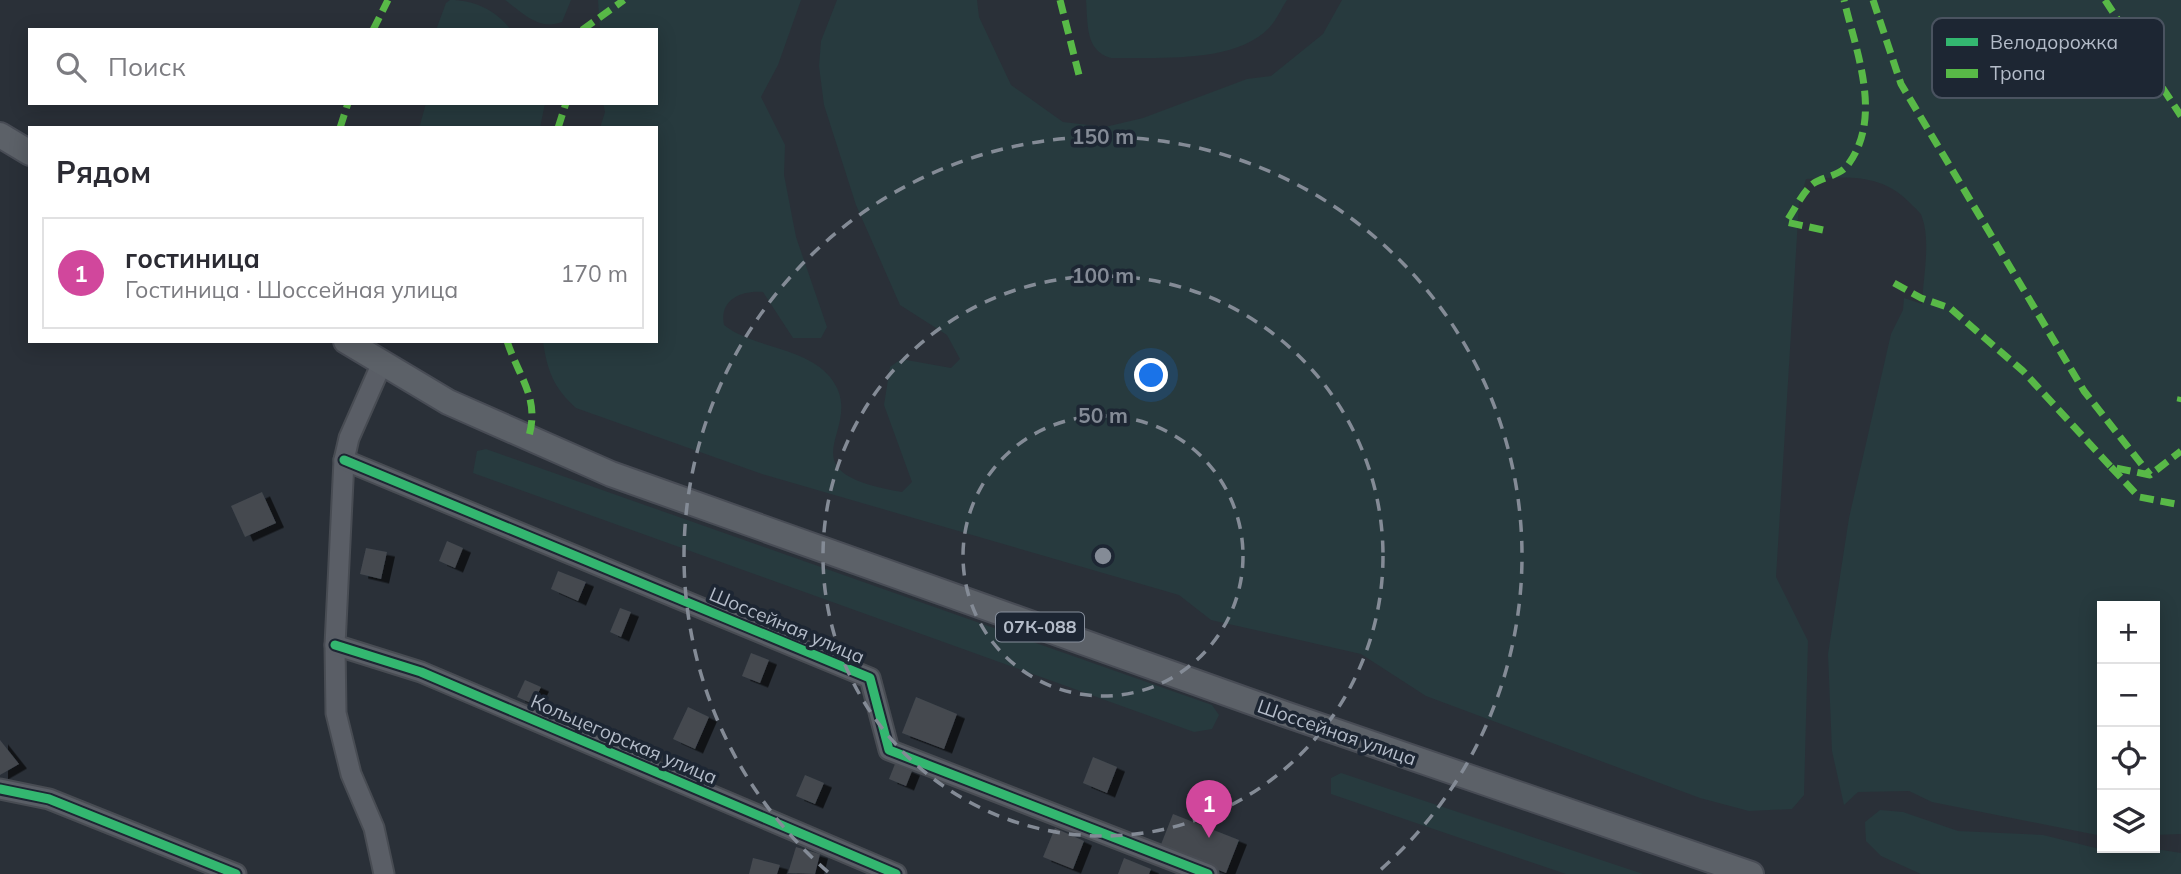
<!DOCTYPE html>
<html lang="ru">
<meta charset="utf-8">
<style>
:root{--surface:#fff;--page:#f7f7f7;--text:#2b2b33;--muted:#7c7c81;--line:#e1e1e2;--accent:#7c3aed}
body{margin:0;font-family:Mulish,sans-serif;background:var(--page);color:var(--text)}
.controls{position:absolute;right:21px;bottom:21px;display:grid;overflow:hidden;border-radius:0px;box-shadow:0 4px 18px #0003}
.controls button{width:63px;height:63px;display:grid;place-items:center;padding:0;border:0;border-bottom:2px solid var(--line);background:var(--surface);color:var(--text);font:35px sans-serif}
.you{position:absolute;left:1152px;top:376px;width:24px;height:24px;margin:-18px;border:5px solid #fff;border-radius:50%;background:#1a73e8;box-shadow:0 0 0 10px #1a73e833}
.badge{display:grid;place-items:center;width:46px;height:46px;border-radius:50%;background:var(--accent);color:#fff;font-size:23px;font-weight:700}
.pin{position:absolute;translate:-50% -58px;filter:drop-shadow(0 2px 4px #0008)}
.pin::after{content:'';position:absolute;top:37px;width:24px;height:21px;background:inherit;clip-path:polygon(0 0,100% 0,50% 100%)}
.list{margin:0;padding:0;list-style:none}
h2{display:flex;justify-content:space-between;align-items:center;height:91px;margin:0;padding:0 28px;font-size:30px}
h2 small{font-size:23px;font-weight:400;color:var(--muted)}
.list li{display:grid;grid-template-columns:46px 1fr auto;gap:21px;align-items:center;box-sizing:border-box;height:112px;margin:0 14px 14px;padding:0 14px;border:2px solid var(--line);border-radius:0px}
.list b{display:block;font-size:26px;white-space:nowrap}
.list p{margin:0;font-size:23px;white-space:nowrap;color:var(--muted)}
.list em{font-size:23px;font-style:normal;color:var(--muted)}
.icon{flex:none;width:38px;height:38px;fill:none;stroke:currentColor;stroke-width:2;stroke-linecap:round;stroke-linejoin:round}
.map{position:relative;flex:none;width:2181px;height:874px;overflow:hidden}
.search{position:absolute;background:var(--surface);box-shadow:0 4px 18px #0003;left:28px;top:28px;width:630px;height:77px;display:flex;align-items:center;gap:18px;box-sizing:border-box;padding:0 24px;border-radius:0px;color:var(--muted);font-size:26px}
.panel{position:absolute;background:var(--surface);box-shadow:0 4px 18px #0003;left:28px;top:126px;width:630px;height:217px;border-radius:0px}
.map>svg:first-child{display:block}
.green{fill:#273a3e}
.building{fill:#444950;filter:url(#shadow)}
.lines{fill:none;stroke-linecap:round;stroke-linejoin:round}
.minor-casing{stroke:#484c53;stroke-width:23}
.major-casing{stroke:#484c55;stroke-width:28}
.minor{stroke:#5a5e66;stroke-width:19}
.major{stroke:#5c6168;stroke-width:24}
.quiet{stroke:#58b947;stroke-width:7;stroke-dasharray:14 7;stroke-linecap:butt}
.cycleway-casing{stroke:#1d2633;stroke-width:13}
.cycleway{stroke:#33b770;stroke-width:9}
.ring{fill:none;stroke:#848b96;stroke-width:3.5;stroke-dasharray:12 9}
.labels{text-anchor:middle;stroke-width:7;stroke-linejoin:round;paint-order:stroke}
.shield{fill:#1d2633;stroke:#878f9c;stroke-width:2}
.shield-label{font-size:18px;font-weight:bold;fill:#b4bcc9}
.street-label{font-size:19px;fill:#b4bcc9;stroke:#1d2633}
.key{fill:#1d2633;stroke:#4a5360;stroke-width:2}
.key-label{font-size:19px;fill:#b4bcc9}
.centre{fill:#848b96;stroke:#1d2633;stroke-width:3.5}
.ring-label{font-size:21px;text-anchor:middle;font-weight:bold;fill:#848b96;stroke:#1d2633;stroke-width:7;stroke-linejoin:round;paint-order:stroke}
</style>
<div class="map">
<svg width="2181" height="874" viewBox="0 0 2181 874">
<defs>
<filter id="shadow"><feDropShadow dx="8" dy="4.5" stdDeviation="0" flood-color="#0009"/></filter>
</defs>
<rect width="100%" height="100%" fill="#2a3038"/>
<g class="green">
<path d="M 450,0 C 474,0 496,10 511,30 L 436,30 L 446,3 Z"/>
<path d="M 505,0 L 571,0 L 562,22 C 539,31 523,13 505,0 Z"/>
<path d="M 598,0 L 801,0 L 778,65 L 761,97 L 785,145 L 784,175 L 796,237 L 827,327 L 821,338 L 793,338 L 763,292 C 741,290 719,300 724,325 C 752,348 806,347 830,377 C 872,429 774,470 902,492 L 912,482 L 884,405 L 890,367 L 901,359 L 951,368 L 960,359 L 947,335 L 900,305 L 856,205 L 824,105 L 819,66 L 821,41 L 837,0 L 977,0 L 979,17 L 1011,85 L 1063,122 L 1105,127 L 1143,118 L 1247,79 L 1271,76 L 1323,34 L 1342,0 L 2181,0 L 2181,834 L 2155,835 L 2155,606 L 2102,606 L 2102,836 L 1932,802 L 1909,791 L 1858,792 L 1844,805 L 1832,751 L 1828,654 L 1849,518 L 1891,334 L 1903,310 L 1904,298 L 1922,304 C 1923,278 1931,242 1922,217 C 1921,213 1915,208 1912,205 C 1882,172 1846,177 1806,179 L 1799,203 L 1776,577 L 1808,641 L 1804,795 L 1792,809 L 1749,811 L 1700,798 L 1426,696 L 1361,654 L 1211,620 L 1179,595 L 762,474 L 576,408 C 554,388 547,371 543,341 L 656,341 L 656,128 L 600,128 L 605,112 L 603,103 L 656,103 L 656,30 L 600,30 Z"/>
<path d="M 1086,0 L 1287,0 C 1281,9 1276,21 1269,28 C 1234,64 1158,57 1111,58 C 1085,51 1088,24 1086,0 Z"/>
<polygon points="426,103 545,103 540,128 415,128 420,125"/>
<polygon points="486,449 1212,705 1219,715 1212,729 1194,732 473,473 477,451"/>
<polygon points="1341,773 1643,874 1566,874 1331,794 1331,778"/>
<polygon points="1880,810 1903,812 1958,831 2043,835 2112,852 2162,850 2181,853 2181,874 1921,874 1881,856 1866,841 1865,822"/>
</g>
<g class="building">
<polygon points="262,492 276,523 245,537 231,506"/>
<polygon points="447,541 463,548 455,568 439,561"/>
<polygon points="366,548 387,552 381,579 360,574"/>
<polygon points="558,571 586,582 578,601 551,589"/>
<polygon points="620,608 631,612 621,637 610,632"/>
<polygon points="751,653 769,660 760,683 742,676"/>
<polygon points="525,680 541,687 533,704 517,697"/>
<polygon points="916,697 957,714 944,749 902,733"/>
<polygon points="688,707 709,717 695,749 673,739"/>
<polygon points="0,740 19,764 0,775"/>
<polygon points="1093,757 1117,767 1107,793 1083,783"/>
<polygon points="895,764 912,771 906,786 889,779"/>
<polygon points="805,775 824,783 815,804 796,796"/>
<polygon points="1173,814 1239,840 1226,873 1160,847"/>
<polygon points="1055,828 1084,841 1073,869 1043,857"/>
<polygon points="796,847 820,854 815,874 788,873"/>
<polygon points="753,858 780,865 777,874 749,874"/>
<polygon points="1124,858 1151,869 1149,874 1118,874"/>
</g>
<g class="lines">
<g class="minor-casing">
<g id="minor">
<polyline points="382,363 349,438 344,460 335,645 336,713 351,774 374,828 384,874"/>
<polyline points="344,460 870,678 889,750 1208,874"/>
<polyline points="335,645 421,672 896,874"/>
<polyline points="0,789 49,799 236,874"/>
</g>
</g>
<g class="major-casing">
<g id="major">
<polyline points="0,135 30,153"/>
<polyline points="346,341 448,402 611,474 1285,714 1751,874"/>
</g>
</g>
<use href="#minor" class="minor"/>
<use href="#major" class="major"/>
<g class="quiet">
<polyline points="1060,0 1079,75"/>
<polyline points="1873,0 1901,84 2084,391 2150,475"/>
<polyline points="2105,0 2181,116"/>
<polyline points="373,30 388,0"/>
<polyline points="582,30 624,0"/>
<polyline points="340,128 348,103"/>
<polyline points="558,128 566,103"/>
<path d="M 1823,230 L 1786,222 C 1794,211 1803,191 1814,183 C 1824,177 1840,175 1847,166 C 1884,118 1856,52 1844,0"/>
<polyline points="1894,283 1921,298 1950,308 2023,371 2111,467 2150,475 2181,451"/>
<path d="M 507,341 C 519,378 541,399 528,439"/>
<polyline points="2180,402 2181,397"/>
<polyline points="2111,467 2139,497 2181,505"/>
</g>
<g class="cycleway-casing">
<g id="cycleway">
<polyline points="344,460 870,678 889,750 1208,874"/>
<polyline points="335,645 421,672 896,874"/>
<polyline points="0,789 49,799 236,874"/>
</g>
</g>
<use href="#cycleway" class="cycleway"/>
</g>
<g class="ring">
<circle cx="1103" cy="556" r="140"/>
<circle cx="1103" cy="556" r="280"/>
<path d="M828 872A419 419 0 1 1 1378 872"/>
</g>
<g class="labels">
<rect class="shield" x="996" y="612.5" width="88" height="29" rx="5"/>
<g class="shield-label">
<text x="1040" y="633">07К-088</text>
</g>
<g class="street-label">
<text transform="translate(787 625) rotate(23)" y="7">Шоссейная улица</text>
<text transform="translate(1337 732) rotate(19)" y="7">Шоссейная улица</text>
<text transform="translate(624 739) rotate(23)" y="7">Кольцегорская улица</text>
</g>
</g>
<rect x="1932" y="18" width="232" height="80" rx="10" class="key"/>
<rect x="1946" y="38" width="32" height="8" fill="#33b770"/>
<rect x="1946" y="69" width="32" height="9" fill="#58b947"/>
<g class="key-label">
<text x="1990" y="49">Велодорожка</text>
<text x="1990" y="80">Тропа</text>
</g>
<circle cx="1103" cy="556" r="10" class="centre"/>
<g class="ring-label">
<text x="1103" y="144">150 m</text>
<text x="1103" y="283">100 m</text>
<text x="1103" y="423">50 m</text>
</g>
</svg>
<div class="controls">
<button>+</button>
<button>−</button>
<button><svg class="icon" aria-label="locate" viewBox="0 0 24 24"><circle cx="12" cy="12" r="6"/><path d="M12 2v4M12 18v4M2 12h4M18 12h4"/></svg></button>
<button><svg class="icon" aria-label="layers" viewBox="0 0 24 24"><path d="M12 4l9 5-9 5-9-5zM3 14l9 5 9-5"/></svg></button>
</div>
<div class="you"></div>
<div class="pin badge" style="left:1209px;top:838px;background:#d1479c">1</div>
<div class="search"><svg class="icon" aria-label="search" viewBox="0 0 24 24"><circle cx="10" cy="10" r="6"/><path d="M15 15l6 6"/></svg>Поиск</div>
<section class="panel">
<h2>Рядом<small></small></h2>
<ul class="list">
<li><span class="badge" style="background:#d1479c">1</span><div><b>гостиница</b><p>Гостиница · Шоссейная улица</p></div><em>170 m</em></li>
</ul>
</section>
</div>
